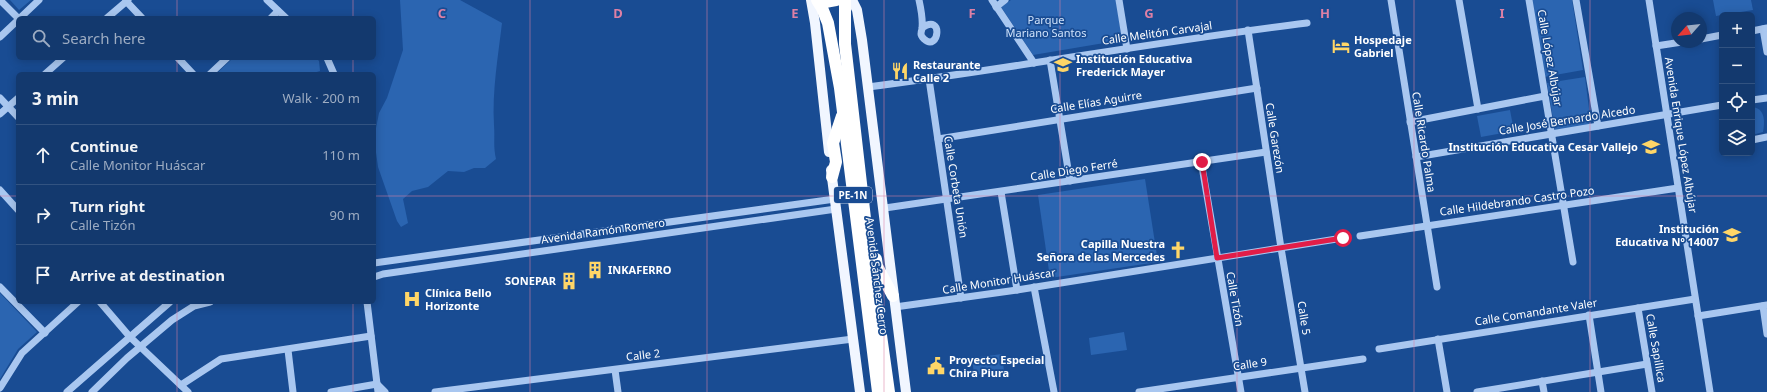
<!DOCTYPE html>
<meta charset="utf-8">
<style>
:root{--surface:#13396e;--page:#204476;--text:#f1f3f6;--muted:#9dacc2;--line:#325381}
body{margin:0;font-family:"Noto Sans",sans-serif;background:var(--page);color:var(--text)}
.controls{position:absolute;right:12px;top:12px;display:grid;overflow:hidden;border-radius:6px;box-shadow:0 2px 10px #0003}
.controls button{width:36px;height:36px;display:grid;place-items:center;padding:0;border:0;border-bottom:1px solid var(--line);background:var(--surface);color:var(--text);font:20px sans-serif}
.compass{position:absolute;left:1671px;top:12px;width:36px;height:36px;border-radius:50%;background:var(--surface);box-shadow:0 2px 10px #0003;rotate:243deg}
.stop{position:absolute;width:12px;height:12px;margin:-9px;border:3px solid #e11d48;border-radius:50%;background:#fff}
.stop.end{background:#e11d48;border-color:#fff;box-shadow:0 1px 4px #0008}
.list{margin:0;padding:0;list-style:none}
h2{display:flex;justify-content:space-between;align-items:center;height:52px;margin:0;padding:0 16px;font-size:17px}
h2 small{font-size:13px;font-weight:400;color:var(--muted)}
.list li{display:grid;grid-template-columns:26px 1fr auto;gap:12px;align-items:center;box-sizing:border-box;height:60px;padding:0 16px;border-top:1px solid var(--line)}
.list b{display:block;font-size:15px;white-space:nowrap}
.list p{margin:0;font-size:13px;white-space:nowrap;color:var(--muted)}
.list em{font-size:13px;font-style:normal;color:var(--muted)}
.icon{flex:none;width:22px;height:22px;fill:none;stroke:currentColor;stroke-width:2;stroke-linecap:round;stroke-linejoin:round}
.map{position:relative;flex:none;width:1767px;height:392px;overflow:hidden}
.search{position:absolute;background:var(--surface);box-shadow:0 2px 10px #0003;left:16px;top:16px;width:360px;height:44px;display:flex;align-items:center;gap:10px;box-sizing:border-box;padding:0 14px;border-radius:6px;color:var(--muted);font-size:15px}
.panel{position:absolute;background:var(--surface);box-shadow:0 2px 10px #0003;left:16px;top:72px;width:360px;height:232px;border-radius:6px}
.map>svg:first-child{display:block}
.green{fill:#2b65b1}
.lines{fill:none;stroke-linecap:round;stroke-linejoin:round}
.minor{stroke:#a9c7f0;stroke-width:7}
.major{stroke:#f1f6ff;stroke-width:10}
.highway{stroke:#fff;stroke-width:12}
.route{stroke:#e11d48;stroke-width:5}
.grid{fill:none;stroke:#dd80a5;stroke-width:1;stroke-opacity:0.55}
.labels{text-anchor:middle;stroke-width:3.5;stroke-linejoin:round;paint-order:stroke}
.shield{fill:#194c93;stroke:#bac9df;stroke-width:1}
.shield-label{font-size:10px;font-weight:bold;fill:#fff}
.park-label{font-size:11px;fill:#cfe2fb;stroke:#194c93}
.street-label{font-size:11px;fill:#fff;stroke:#194c93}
.poi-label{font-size:11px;font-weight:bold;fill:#fff;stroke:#194c93;text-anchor:start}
.grid-label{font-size:13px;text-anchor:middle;font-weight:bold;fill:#dd80a5;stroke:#194c93;stroke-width:3.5;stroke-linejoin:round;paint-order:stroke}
</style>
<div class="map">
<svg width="1767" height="392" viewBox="0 0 1767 392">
<rect width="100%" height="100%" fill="#194c93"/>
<g class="green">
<polygon points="10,0 31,0 19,10"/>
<path d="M 400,0 L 460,0 L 502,23 C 498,57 492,91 494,125 C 495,139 493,146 496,159 L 485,168 L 474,168 L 464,172 L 448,171 L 428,187 L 412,191 L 403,199 L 408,223 L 401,227 L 397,221 L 378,167 L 374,138 L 379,113 L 387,98 L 403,50 Z"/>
<polygon points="1011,0 1116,0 1122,40 1033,55 1001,7"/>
<polygon points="1531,0 1572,0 1583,70 1544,77"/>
<polygon points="1713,0 1751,0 1753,10 1716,16"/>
<polygon points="233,58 316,58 319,61 320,71 310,74 216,74"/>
<polygon points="1585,77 1591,125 1555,130 1547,83"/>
<path d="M 1752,107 C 1765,108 1765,121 1763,132 L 1756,134 L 1752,133 Z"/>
<polygon points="1510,110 1514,131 1481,137 1477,116"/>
<polygon points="1145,179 1158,262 1050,278 1038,195"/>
<polygon points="0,293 37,332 18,349 0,379"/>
<polygon points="1124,332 1127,350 1091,355 1089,338"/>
<polygon points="1002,354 1004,371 974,375 972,358"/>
</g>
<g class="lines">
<g class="minor">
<polyline points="0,0 18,18"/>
<polyline points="267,0 286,18"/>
<path d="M 919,0 C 921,9 923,19 922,28 C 922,31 921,30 921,34 C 921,36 923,38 924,39 C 939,53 944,12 922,28"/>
<polyline points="992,0 1034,63"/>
<polyline points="1119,0 1127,49"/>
<polyline points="1391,0 1437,287"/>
<polyline points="1459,0 1478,109"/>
<polyline points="1529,0 1573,262"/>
<polyline points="1576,0 1598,126"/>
<polyline points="1649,0 1710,392"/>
<polyline points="126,1 142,18"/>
<polyline points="996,7 1005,0"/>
<polyline points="20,18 39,0"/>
<polyline points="107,18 128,0"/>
<polyline points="271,18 278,11"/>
<polyline points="1763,29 1767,52"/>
<polyline points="1248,30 1281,248 1305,392"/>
<polyline points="1752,31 1767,28"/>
<polyline points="0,37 18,20"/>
<polyline points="1701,39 1722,35"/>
<polyline points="1656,46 1682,42"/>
<polyline points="178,58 193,74"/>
<polyline points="327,58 334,74"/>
<polyline points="1050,60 1070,181"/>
<polyline points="45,74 63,58"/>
<polyline points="210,74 227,58"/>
<polyline points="929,79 961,298"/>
<path d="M 868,87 C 1015,68 1160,41 1307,23"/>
<polyline points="0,98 18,117"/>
<polyline points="1752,100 1767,98"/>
<polyline points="0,114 18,98"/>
<polyline points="1410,122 1545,96"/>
<polyline points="938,139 1257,88"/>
<polyline points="1752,140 1767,137"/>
<polyline points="1416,157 1722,105"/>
<polyline points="1201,161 1241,392"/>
<polyline points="0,190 18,210"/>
<polyline points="1001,192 1017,290"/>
<polyline points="885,208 1266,152"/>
<polyline points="1360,236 1678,188"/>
<polyline points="374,263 835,199"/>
<polyline points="374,277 383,274 836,209"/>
<polyline points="0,287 45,333"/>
<polyline points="1034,287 1054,392"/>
<polyline points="100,302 130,337 188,392"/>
<polyline points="367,302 378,392"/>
<polyline points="1763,306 1767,334"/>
<polyline points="895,307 1017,290 1343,238"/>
<polyline points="1638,308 1652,392"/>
<polyline points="1589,315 1601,392"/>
<polyline points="1698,316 1767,305"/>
<polyline points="1438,339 1447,392"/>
<polyline points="1379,349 1695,299"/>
<polyline points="288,350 293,392"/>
<polyline points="615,370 618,392"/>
<polyline points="1542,381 1544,392"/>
<polyline points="181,385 221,359 371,336"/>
<polyline points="0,388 22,353 78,302"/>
<polyline points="67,392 170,302"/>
<polyline points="92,392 127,358 172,320 194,306 210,302"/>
<polyline points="331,392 377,384 385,392"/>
<polyline points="435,392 853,339"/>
<polyline points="1139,392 1363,359"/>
<polyline points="1477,392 1647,364"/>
</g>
<g class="major">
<polyline points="811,0 815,23 829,152"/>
<polyline points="852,0 857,10 862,40 906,392"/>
<polyline points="831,170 860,392"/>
</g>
<g class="highway">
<polyline points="817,0 822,8 828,23 840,88 878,392"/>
<polyline points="818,0 825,2 836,0"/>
<polyline points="845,0 845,44 867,236 889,392"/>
<polyline points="832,177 836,162 833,143 842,116"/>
<polyline points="876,259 877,266 893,296"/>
</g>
</g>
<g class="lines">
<polyline class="route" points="1202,162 1217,258 1343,238"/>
</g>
<path class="grid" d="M 177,0 L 177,18M 353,0 L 353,18M 530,0 L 530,392M 707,0 L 707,392M 884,0 L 884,392M 1060,0 L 1060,392M 1237,0 L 1237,392M 1414,0 L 1414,392M 1590,0 L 1590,392M 177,58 L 177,74M 353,58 L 353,74M 0,196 L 18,196M 374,196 L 1767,196M 177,302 L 177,392M 353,302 L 353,392"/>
<defs>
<g id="hotel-bare" transform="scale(1.38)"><path d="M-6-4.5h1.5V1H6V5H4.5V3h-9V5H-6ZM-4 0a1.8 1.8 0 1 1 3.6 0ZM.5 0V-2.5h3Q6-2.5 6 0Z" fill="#ffd667" stroke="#194c93" stroke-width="2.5" paint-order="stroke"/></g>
<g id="school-bare" transform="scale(1.38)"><path d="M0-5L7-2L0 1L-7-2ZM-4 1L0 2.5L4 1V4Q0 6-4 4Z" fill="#ffd667" stroke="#194c93" stroke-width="2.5" paint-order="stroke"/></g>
<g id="restaurant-bare" transform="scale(1.38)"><path d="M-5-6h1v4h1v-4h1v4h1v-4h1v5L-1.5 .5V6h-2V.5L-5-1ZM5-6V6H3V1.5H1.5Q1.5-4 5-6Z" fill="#ffd667" stroke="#194c93" stroke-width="2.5" paint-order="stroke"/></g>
<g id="church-bare" transform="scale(1.38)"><path d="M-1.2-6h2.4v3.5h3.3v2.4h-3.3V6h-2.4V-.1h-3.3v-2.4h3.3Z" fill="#ffd667" stroke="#194c93" stroke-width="2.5" paint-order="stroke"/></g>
<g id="building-bare" transform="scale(1.38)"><path d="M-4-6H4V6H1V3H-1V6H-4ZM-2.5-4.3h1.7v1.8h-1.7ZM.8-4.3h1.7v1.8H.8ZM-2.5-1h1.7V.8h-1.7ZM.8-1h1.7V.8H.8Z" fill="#ffd667" stroke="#194c93" stroke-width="2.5" paint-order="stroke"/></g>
<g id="hospital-bare" transform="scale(1.38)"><path d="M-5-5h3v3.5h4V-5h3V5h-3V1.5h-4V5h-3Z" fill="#ffd667" stroke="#194c93" stroke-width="2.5" paint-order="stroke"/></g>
<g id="civic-bare" transform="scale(1.38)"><path d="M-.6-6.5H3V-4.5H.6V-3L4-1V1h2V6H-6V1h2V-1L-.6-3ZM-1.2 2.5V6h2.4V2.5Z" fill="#ffd667" stroke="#194c93" stroke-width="2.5" paint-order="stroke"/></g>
</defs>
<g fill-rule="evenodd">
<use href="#hotel-bare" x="1341" y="46"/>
<use href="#school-bare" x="1063" y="65"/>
<use href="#restaurant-bare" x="900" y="71"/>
<use href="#school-bare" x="1651" y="147"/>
<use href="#school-bare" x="1732" y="235"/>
<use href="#church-bare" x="1178" y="250"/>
<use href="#building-bare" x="595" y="270"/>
<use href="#building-bare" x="569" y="281"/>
<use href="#hospital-bare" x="412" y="299"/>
<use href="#civic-bare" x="936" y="366"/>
</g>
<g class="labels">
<rect class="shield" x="834" y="187" width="38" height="16" rx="3"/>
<g class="shield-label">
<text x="853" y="199">PE-1N</text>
</g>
<g class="park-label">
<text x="1046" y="24">Parque<tspan x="1046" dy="13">Mariano Santos</tspan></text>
</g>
<g class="street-label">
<text transform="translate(1157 33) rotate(-8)" y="4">Calle Melitón Carvajal</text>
<text transform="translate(1550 58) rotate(80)" y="4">Calle López Albújar</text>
<text transform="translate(1096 102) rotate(-9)" y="4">Calle Elías Aguirre</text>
<text transform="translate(1567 120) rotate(-9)" y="4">Calle José Bernardo Alcedo</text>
<text transform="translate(1681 135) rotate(81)" y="4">Avenida Enrique López Albújar</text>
<text transform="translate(1275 138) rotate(81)" y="4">Calle Garezón</text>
<text transform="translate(1424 142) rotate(81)" y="4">Calle Ricardo Palma</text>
<text transform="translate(1074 170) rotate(-9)" y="4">Calle Diego Ferré</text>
<text transform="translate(956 187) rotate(81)" y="4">Calle Corbeta Unión</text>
<text transform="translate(1517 201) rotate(-8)" y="4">Calle Hildebrando Castro Pozo</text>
<text transform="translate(603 231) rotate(-8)" y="4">Avenida Ramón Romero</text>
<text transform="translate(877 276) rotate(83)" y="4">Avenida Sánchez Cerro</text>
<text transform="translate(999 281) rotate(-9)" y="4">Calle Monitor Huáscar</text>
<text transform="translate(1235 299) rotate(80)" y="4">Calle Tizón</text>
<text transform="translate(1536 312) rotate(-9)" y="4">Calle Comandante Valer</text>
<text transform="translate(1304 318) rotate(81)" y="4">Calle 5</text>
<text transform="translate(1656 348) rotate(80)" y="4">Calle Sapillica</text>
<text transform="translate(643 355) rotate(-7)" y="4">Calle 2</text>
<text transform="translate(1250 364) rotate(-9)" y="4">Calle 9</text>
</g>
<g class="poi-label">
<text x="1354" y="44">Hospedaje<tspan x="1354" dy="13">Gabriel</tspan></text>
<text x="1076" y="63">Institución Educativa<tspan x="1076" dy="13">Frederick Mayer</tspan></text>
<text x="913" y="69">Restaurante<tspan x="913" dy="13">Calle 2</tspan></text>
<text x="1638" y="151" text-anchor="end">Institución Educativa Cesar Vallejo</text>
<text x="1719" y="233" text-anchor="end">Institución<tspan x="1719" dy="13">Educativa Nº 14007</tspan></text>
<text x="1165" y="248" text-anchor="end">Capilla Nuestra<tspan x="1165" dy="13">Señora de las Mercedes</tspan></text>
<text x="608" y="274">INKAFERRO</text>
<text x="556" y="285" text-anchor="end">SONEPAR</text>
<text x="425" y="297">Clínica Bello<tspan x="425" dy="13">Horizonte</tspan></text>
<text x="949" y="364">Proyecto Especial<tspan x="949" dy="13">Chira Piura</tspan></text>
</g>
</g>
<g class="grid-label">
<text x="442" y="18">C</text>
<text x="618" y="18">D</text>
<text x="795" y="18">E</text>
<text x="972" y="18">F</text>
<text x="1149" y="18">G</text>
<text x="1325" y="18">H</text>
<text x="1502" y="18">I</text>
</g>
</svg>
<div class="controls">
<button>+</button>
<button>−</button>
<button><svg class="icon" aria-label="locate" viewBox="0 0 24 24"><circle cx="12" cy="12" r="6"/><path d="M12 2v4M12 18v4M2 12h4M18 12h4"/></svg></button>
<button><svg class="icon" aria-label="layers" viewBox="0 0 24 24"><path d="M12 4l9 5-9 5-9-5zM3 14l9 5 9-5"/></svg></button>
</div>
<svg class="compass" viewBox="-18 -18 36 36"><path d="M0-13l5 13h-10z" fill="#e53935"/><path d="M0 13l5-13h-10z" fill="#9dacc2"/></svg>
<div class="stop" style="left:1343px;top:238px"></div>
<div class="stop end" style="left:1202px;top:162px"></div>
<div class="search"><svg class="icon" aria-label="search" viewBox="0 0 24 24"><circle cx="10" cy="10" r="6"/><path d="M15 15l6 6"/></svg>Search here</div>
<section class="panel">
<h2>3 min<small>Walk · 200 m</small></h2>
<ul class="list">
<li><svg class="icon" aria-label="ahead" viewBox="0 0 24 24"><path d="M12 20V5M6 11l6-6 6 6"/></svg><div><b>Continue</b><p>Calle Monitor Huáscar</p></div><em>110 m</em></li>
<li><svg class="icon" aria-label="right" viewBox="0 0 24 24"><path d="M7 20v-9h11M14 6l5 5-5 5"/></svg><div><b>Turn right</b><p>Calle Tizón</p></div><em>90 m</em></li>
<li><svg class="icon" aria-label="arrive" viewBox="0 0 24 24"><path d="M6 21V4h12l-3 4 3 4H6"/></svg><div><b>Arrive at destination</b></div></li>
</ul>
</section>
</div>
